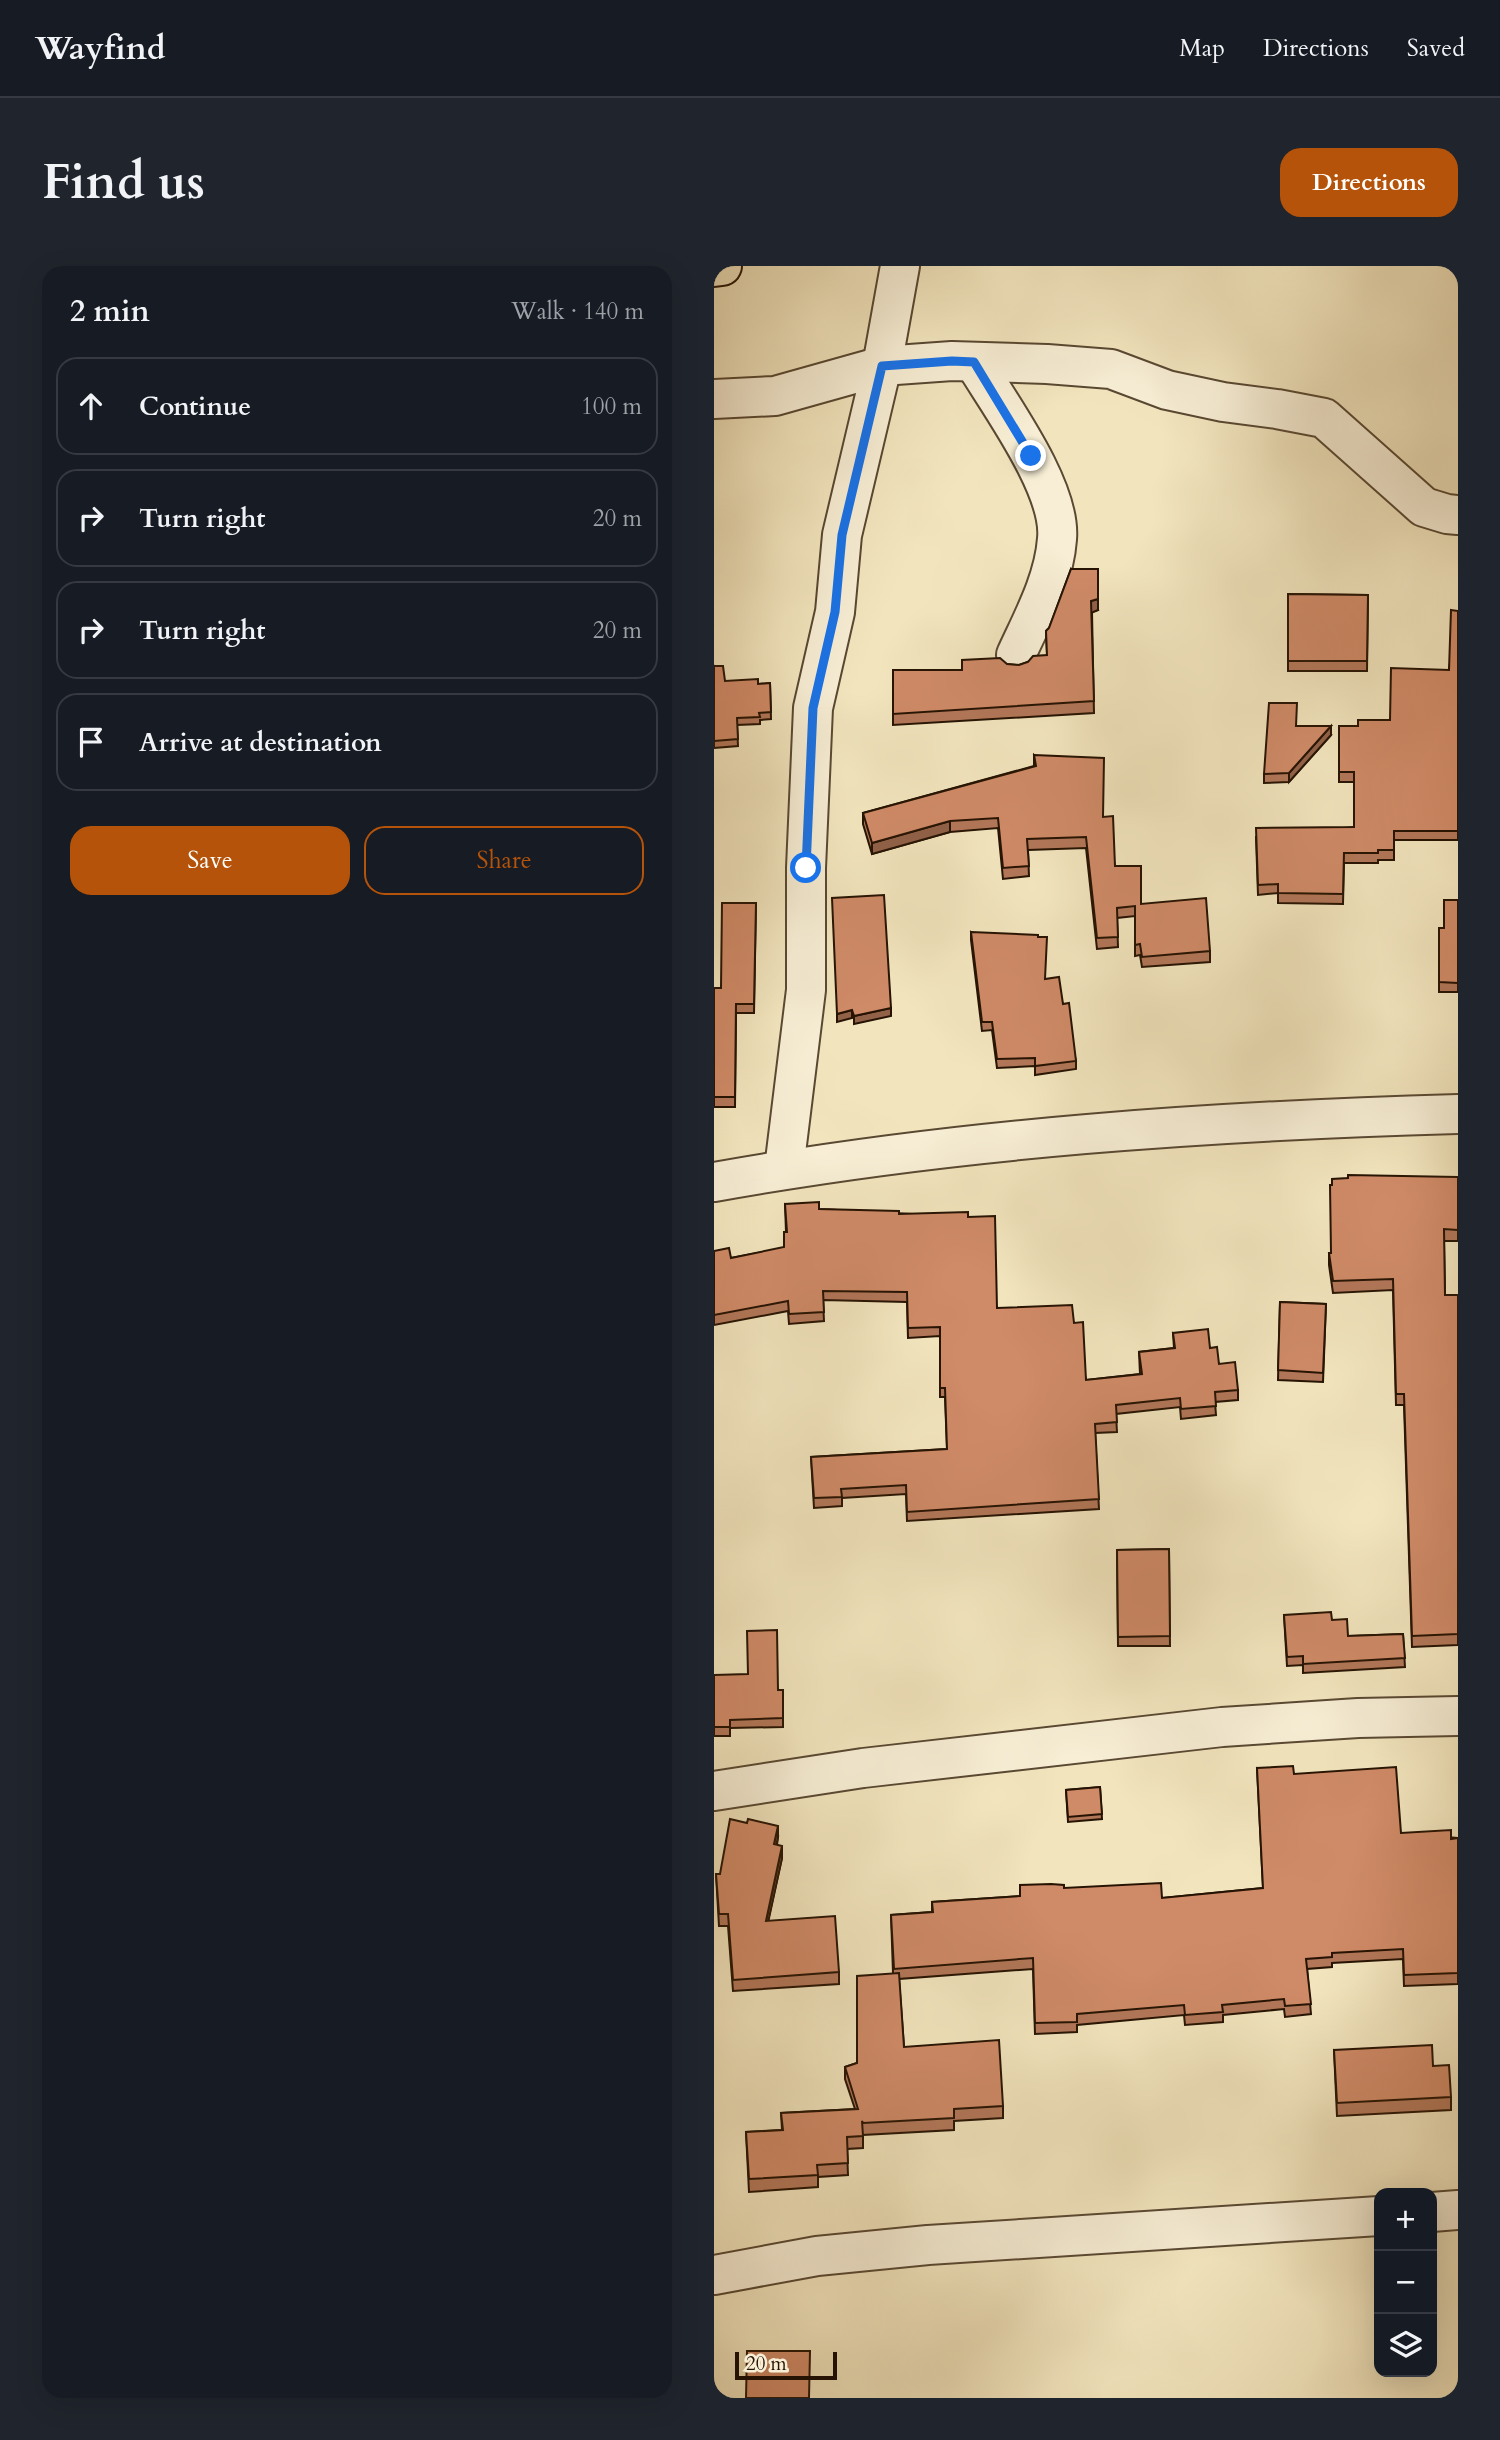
<!DOCTYPE html>
<meta charset="utf-8">
<style>
:root{--surface:#171b24;--page:#20242c;--text:#f1f3f6;--muted:#9ea1a6;--line:#363941;--accent:#b45309}
body{margin:0;font-family:Cardo,serif;background:var(--page);color:var(--text)}
.controls{position:absolute;right:21px;bottom:21px;display:grid;overflow:hidden;border-radius:14px;box-shadow:0 7px 28px #0002}
.controls button{width:63px;height:63px;display:grid;place-items:center;padding:0;border:0;border-bottom:2px solid var(--line);background:var(--surface);color:var(--text);font:35px sans-serif}
.scale{position:absolute;left:21px;bottom:18px;width:102px;box-sizing:border-box;padding-left:7px;border:4px solid #261303;border-top:0;font-size:19px;line-height:24px;white-space:nowrap;color:#261303;-webkit-text-stroke:5px #f7eed5;paint-order:stroke}
.stop{position:absolute;width:21px;height:21px;margin:-16px;border:5px solid #1a73e8;border-radius:50%;background:#fff}
.stop.end{background:#1a73e8;border-color:#fff;box-shadow:0 2px 7px #0008}
.list{margin:0;padding:0;list-style:none}
h2{display:flex;justify-content:space-between;align-items:center;height:91px;margin:0;padding:0 28px;font-size:30px}
h2 small{font-size:23px;font-weight:400;color:var(--muted)}
.list li{display:grid;grid-template-columns:46px 1fr auto;gap:21px;align-items:center;box-sizing:border-box;height:98px;margin:0 14px 14px;padding:0 14px;border:2px solid var(--line);border-radius:21px}
.list b{display:block;font-size:26px;white-space:nowrap}
.list em{font-size:23px;font-style:normal;color:var(--muted)}
.actions{display:flex;gap:14px;padding:21px 28px}
.actions a{flex:1;padding:16px 0;border:2px solid var(--accent);border-radius:21px;text-align:center;font-size:24px;color:var(--accent)}
.actions .main{background:var(--accent);color:#fff}
.icon{flex:none;width:38px;height:38px;fill:none;stroke:currentColor;stroke-width:2;stroke-linecap:round;stroke-linejoin:round}
.map{position:relative;flex:none;width:744px;height:2132px;overflow:hidden;border-radius:21px}
header{display:flex;align-items:center;gap:42px;box-sizing:border-box;height:98px;padding:0 35px;background:var(--surface);border-bottom:2px solid var(--line)}
header strong{font-size:33px}
nav{display:flex;gap:38px;margin-inline-start:auto;font-size:24px}
.intro{display:flex;align-items:center;justify-content:space-between;box-sizing:border-box;height:168px;padding:0 42px}
h1{margin:0;font-size:49px}
.button{padding:18px 32px;border-radius:21px;background:var(--accent);color:#fff;font-size:24px;font-weight:700}
main{display:flex;gap:42px;padding:0 42px}
aside{flex:1;background:var(--surface);border-radius:21px;box-shadow:0 7px 28px #0002}
.map>svg:first-child{display:block}
.lines{fill:none;stroke-linecap:round;stroke-linejoin:round}
.minor-casing{stroke:#594832;stroke-width:42}
.highway-casing{stroke:#261303;stroke-width:42}
.minor{stroke:#f7eed5;stroke-width:38}
.highway{stroke:#f2e5be;stroke-width:38}
.wall{fill:#b27759;stroke:#261303;stroke-width:2}
.shaded-wall{fill:#916148;stroke:#261303;stroke-width:2}
.building{fill:#cf8a67;stroke:#261303;stroke-width:2}
.route{stroke:#1a73e8;stroke-width:9}
</style>
<header>
<strong>Wayfind</strong>
<nav><a>Map</a><a>Directions</a><a>Saved</a></nav>
</header>
<div class="intro"><h1>Find us</h1><a class="button">Directions</a></div>
<main>
<aside>
<h2>2 min<small>Walk · 140 m</small></h2>
<ul class="list">
<li><svg class="icon" aria-label="ahead" viewBox="0 0 24 24"><path d="M12 20V5M6 11l6-6 6 6"/></svg><div><b>Continue</b></div><em>100 m</em></li>
<li><svg class="icon" aria-label="right" viewBox="0 0 24 24"><path d="M7 20v-9h11M14 6l5 5-5 5"/></svg><div><b>Turn right</b></div><em>20 m</em></li>
<li><svg class="icon" aria-label="right" viewBox="0 0 24 24"><path d="M7 20v-9h11M14 6l5 5-5 5"/></svg><div><b>Turn right</b></div><em>20 m</em></li>
<li><svg class="icon" aria-label="arrive" viewBox="0 0 24 24"><path d="M6 21V4h12l-3 4 3 4H6"/></svg><div><b>Arrive at destination</b></div></li>
</ul>
<div class="actions"><a class="main">Save</a><a>Share</a></div>
</aside>
<div class="map">
<svg width="744" height="2132" viewBox="0 0 744 2132">
<rect width="100%" height="100%" fill="#f2e5be"/>
<filter id="stains"><feTurbulence type="fractalNoise" baseFrequency=".00286" numOctaves="4"/><feColorMatrix values="0 0 0 0 .2 0 0 0 0 .09 0 0 0 0 .02 0 0 0 .5 -.17"/></filter>
<radialGradient id="worn" r=".72"><stop offset=".6" stop-color="#630" stop-opacity="0"/><stop offset="1" stop-color="#630" stop-opacity=".3"/></radialGradient>
<g class="lines">
<g class="minor-casing">
<g id="minor">
<path d="M 260,96 C 286,139 348,223 343,273 C 340,314 319,352 302,389"/>
<polyline points="0,133 61,130 168,100 238,95 333,98 397,103 453,124 509,136 563,143 610,152 710,241 733,248 744,249"/>
<polyline points="70,903 92,724 92,602 99,442 121,346 128,269 168,100 186,0"/>
<path d="M 0,916 C 245,872 496,855 744,848"/>
<polyline points="0,1525 149,1502 508,1461 644,1452 744,1450"/>
<polyline points="718,1946 744,1944"/>
<polyline points="0,2009 103,1990 214,1979 665,1950"/>
</g>
</g>
<g class="highway-casing">
<polyline id="highway" points="0,1 8,0"/>
</g>
<use href="#minor" class="minor"/>
<use href="#highway" class="highway"/>
</g>
<g class="wall">
<polygon points="357,303 384,344 378,346 380,447 179,459 179,404 248,404 248,394 305,399 333,389 332,365 335,362"/>
<polygon points="574,328 654,329 653,405 574,405"/>
<polygon points="744,345 744,574 680,574 680,594 664,594 664,597 630,597 629,638 564,637 564,627 544,629 542,571 640,561 640,516 625,516 625,460 644,460 676,454 735,404"/>
<polygon points="0,400 11,415 44,418 56,417 57,453 46,454 46,458 23,459 24,480 0,482"/>
<polygon points="582,460 617,469 575,516 550,517 550,508"/>
<polygon points="320,489 389,551 401,600 427,638 496,685 496,696 428,701 426,689 421,690 421,650 403,652 404,681 383,683 372,582 314,584 315,610 289,613 284,562 236,566 158,588 149,558 149,547 320,500"/>
<polygon points="744,634 744,726 725,726 725,662 730,662"/>
<polygon points="42,637 40,747 22,747 21,841 0,841 0,722 7,722"/>
<polygon points="257,666 331,713 349,738 362,795 362,803 321,809 321,800 283,802 278,764 268,765 257,674"/>
<polygon points="744,911 744,975 730,975 731,1029 744,1029 744,1379 698,1381 690,1139 682,1139 679,1024 619,1027 615,999 615,987 617,987 618,919 634,912"/>
<polygon points="71,938 105,943 254,951 283,1042 360,1057 372,1114 426,1108 425,1086 460,1082 459,1067 496,1082 505,1098 524,1124 524,1134 501,1136 502,1149 467,1153 466,1141 402,1148 403,1166 381,1167 385,1243 193,1255 192,1228 128,1232 128,1240 100,1242 97,1191 233,1183 231,1131 226,1131 226,1070 194,1072 193,1036 109,1034 110,1055 75,1058 74,1045 0,1059 0,985 17,992 70,982 72,966"/>
<polygon points="566,1036 612,1038 609,1116 564,1114"/>
<polygon points="455,1283 456,1380 404,1380 403,1284"/>
<polygon points="570,1349 618,1354 634,1370 689,1368 691,1401 589,1407 589,1399 573,1400"/>
<polygon points="0,1409 64,1424 69,1424 69,1461 16,1462 16,1470 0,1470"/>
<polygon points="543,1502 580,1508 687,1567 744,1572 744,1718 690,1720 689,1693 618,1697 618,1701 593,1703 597,1748 571,1751 570,1743 509,1749 509,1756 471,1759 470,1749 363,1759 363,1766 321,1768 319,1703 185,1713 190,1781 289,1840 289,1852 240,1855 240,1864 149,1869 149,1882 133,1883 134,1909 104,1911 104,1921 35,1926 32,1866 68,1864 67,1847 141,1843 131,1813 131,1801 143,1797 179,1707 177,1649 218,1646 218,1636 306,1630 350,1622 448,1632 549,1622"/>
<polygon points="386,1521 388,1553 354,1556 352,1524"/>
<polygon points="64,1571 63,1579 68,1592 54,1655 125,1706 125,1718 19,1725 14,1660 5,1660 2,1608 6,1608"/>
<polygon points="620,1784 719,1800 737,1831 737,1844 623,1850"/>
</g>
<g class="shaded-wall">
<polygon points="384,333 384,344 377,347 377,335"/>
<polygon points="617,460 617,469 575,516 575,507"/>
<polygon points="236,555 236,566 158,588 158,577"/>
<polygon points="177,742 177,750 140,758 140,750"/>
<polygon points="138,744 138,752 123,756 123,748"/>
<polygon points="64,1560 64,1571 60,1590 60,1578"/>
<polygon points="68,1580 68,1592 52,1666 52,1655"/>
</g>
<g class="building">
<polygon points="357,303 384,303 384,333 377,335 380,435 179,448 179,404 248,404 248,394 286,392 293,398 305,399 314,396 319,390 333,389 332,365 335,362"/>
<polygon points="574,328 654,329 653,395 574,395"/>
<polygon points="737,344 744,345 744,565 680,565 680,584 664,584 664,587 630,587 629,628 564,627 564,618 544,619 542,562 640,561 640,506 625,506 625,460 644,460 644,454 676,454 677,402 735,404"/>
<polygon points="0,400 9,400 11,415 44,413 44,418 56,417 57,446 45,447 46,451 23,452 24,473 0,475"/>
<polygon points="555,437 583,437 582,460 617,460 575,507 550,508"/>
<polygon points="320,489 390,492 389,551 399,550 401,600 427,600 427,638 492,632 496,685 428,691 426,678 421,679 421,640 403,642 404,671 383,672 372,571 313,573 315,600 289,602 284,552 236,555 158,577 149,547 322,500"/>
<polygon points="170,629 177,742 140,750 138,744 123,748 118,632"/>
<polygon points="730,634 744,634 744,717 725,716 725,662 730,662"/>
<polygon points="8,637 42,637 40,738 22,738 21,831 0,831 0,722 7,722"/>
<polygon points="257,666 324,669 324,671 333,671 331,713 345,711 349,738 355,737 362,795 321,800 321,792 283,793 278,756 268,756"/>
<polygon points="634,909 744,911 744,964 730,963 731,1029 744,1029 744,1368 698,1370 690,1128 682,1128 679,1013 619,1015 615,987 617,987 616,919 618,919 618,913 634,912"/>
<polygon points="105,936 105,943 185,945 185,948 254,946 254,951 281,950 283,1042 358,1039 360,1057 369,1056 372,1114 428,1108 425,1086 461,1082 459,1067 494,1063 496,1082 503,1081 505,1098 521,1096 524,1124 501,1126 502,1140 467,1143 466,1132 402,1139 403,1156 381,1158 385,1233 193,1246 192,1219 127,1223 128,1231 100,1232 97,1191 233,1183 231,1122 226,1122 226,1061 194,1062 193,1026 109,1025 110,1046 75,1048 74,1035 0,1049 0,985 15,982 17,992 70,981 70,966 73,966 71,938"/>
<polygon points="566,1036 612,1038 609,1107 564,1104"/>
<polygon points="455,1283 456,1370 404,1371 403,1284"/>
<polygon points="617,1346 618,1354 633,1353 634,1370 689,1368 691,1392 589,1398 589,1390 573,1391 570,1349"/>
<polygon points="63,1364 64,1424 69,1424 69,1452 16,1454 16,1461 0,1461 0,1409 34,1408 33,1365"/>
<polygon points="579,1500 580,1508 682,1501 687,1567 737,1564 737,1573 744,1572 744,1707 690,1709 689,1683 618,1687 618,1691 592,1693 597,1738 571,1740 570,1733 508,1739 509,1746 471,1749 470,1739 363,1748 363,1756 321,1757 319,1692 180,1703 177,1649 219,1646 218,1636 306,1630 306,1619 337,1618 350,1619 350,1622 447,1617 448,1632 549,1622 543,1502"/>
<polygon points="386,1521 388,1548 354,1551 352,1524"/>
<polygon points="16,1553 33,1557 34,1553 64,1560 60,1578 68,1580 52,1655 121,1650 125,1706 19,1714 14,1648 5,1648 2,1608 6,1608"/>
<polygon points="185,1707 190,1781 285,1774 289,1840 240,1843 240,1852 149,1857 148,1855 149,1870 133,1871 134,1897 103,1899 104,1909 35,1913 32,1866 69,1864 67,1847 144,1843 131,1801 143,1797 143,1710"/>
<polygon points="718,1779 719,1800 735,1799 737,1831 623,1837 620,1784"/>
<polygon points="33,2085 96,2085 95,2132 32,2132"/>
</g>
<g class="lines">
<polyline class="route" points="92,602 99,442 121,346 128,269 168,100 238,95 260,96 317,190"/>
</g>
<rect width="100%" height="100%" filter="url(#stains)"/>
<rect width="100%" height="100%" fill="url(#worn)"/>
</svg>
<div class="controls">
<button>+</button>
<button>−</button>
<button><svg class="icon" aria-label="layers" viewBox="0 0 24 24"><path d="M12 4l9 5-9 5-9-5zM3 14l9 5 9-5"/></svg></button>
</div>
<div class="scale">20 m</div>
<div class="stop" style="left:92px;top:602px"></div>
<div class="stop end" style="left:317px;top:190px"></div>
</div>
</main>
